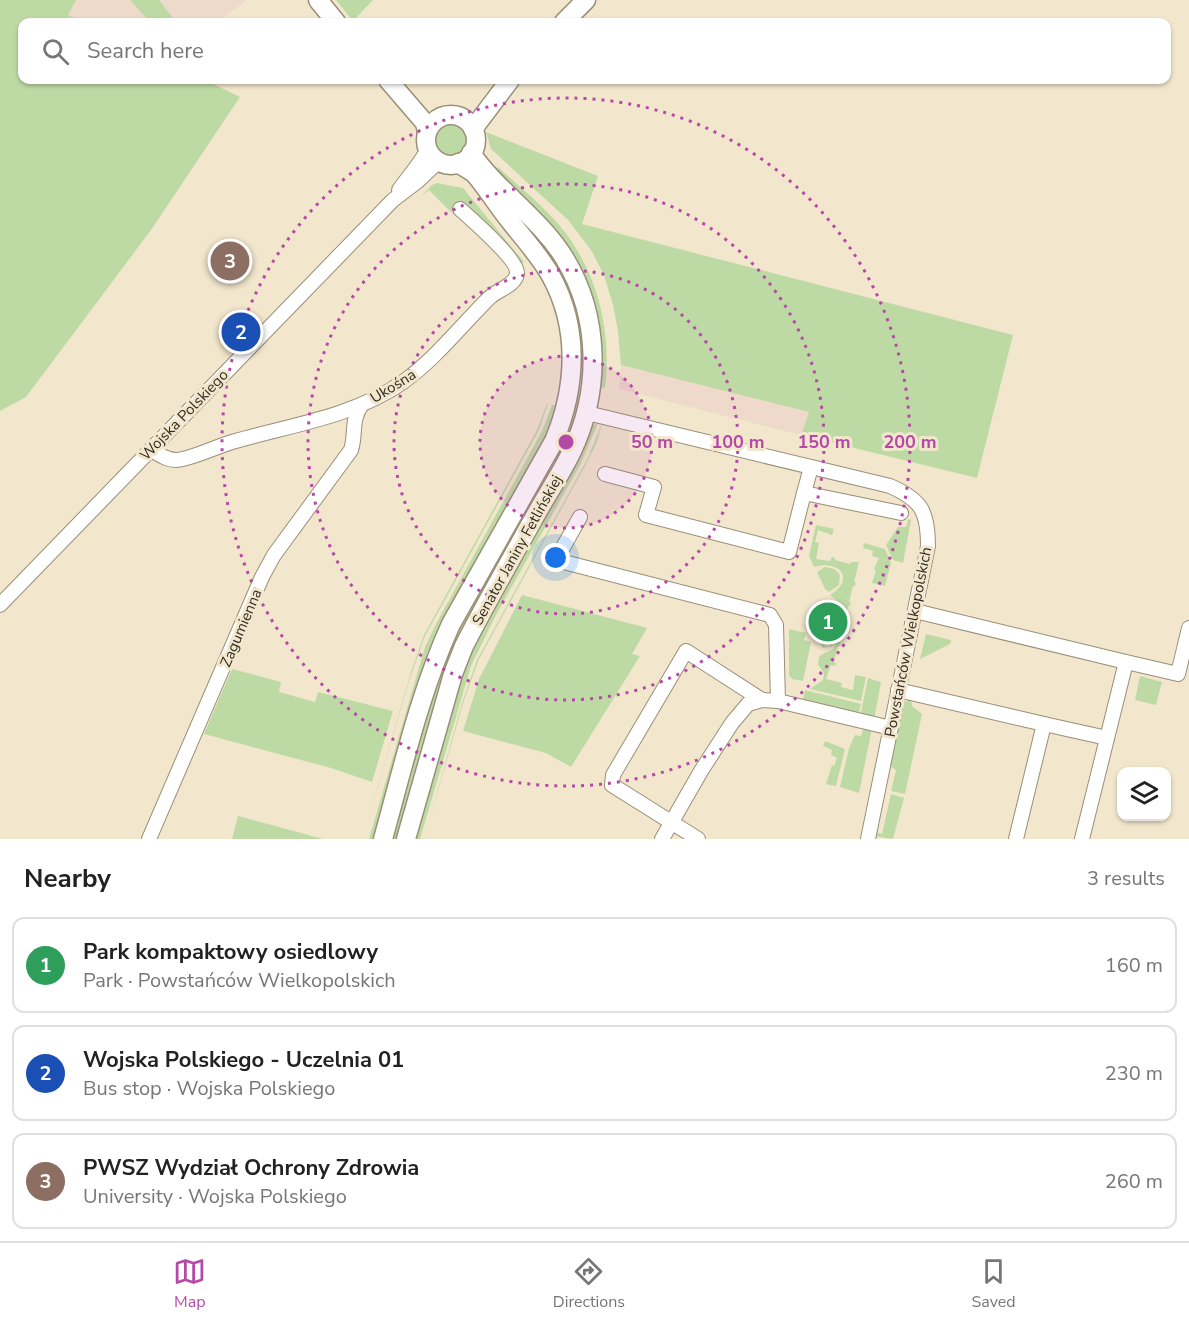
<!DOCTYPE html>
<meta charset="utf-8">
<style>
:root{--surface:#fff;--page:#f6f6f6;--text:#222;--muted:#767676;--line:#e0e0e0;--accent:#b649a8}
body{margin:0;font-family:"Nunito Sans",sans-serif;background:var(--page);color:var(--text)}
.controls{position:absolute;right:18px;bottom:18px;display:grid;overflow:hidden;border-radius:12px;box-shadow:0 2px 4px #0004}
.controls button{width:54px;height:54px;display:grid;place-items:center;padding:0;border:0;border-bottom:2px solid var(--line);background:var(--surface);color:var(--text);font:30px sans-serif}
.you{position:absolute;left:556px;top:558px;width:21px;height:21px;margin:-15px;border:4px solid #fff;border-radius:50%;background:#1a73e8;box-shadow:0 0 0 9px #1a73e833}
.badge{display:grid;place-items:center;width:39px;height:39px;border-radius:50%;background:var(--accent);color:#fff;font-size:20px;font-weight:700}
.pin{position:absolute;translate:-50% -50%;border:3px solid #fff;box-shadow:0 2px 6px #0006}
.list{margin:0;padding:0;list-style:none}
h2{display:flex;justify-content:space-between;align-items:center;height:78px;margin:0;padding:0 24px;font-size:26px}
h2 small{font-size:20px;font-weight:400;color:var(--muted)}
.list li{display:grid;grid-template-columns:39px 1fr auto;gap:18px;align-items:center;box-sizing:border-box;height:96px;margin:0 12px 12px;padding:0 12px;border:2px solid var(--line);border-radius:12px}
.list b{display:block;font-size:22px;white-space:nowrap}
.list p{margin:0;font-size:20px;white-space:nowrap;color:var(--muted)}
.list em{font-size:20px;font-style:normal;color:var(--muted)}
.icon{flex:none;width:33px;height:33px;fill:none;stroke:currentColor;stroke-width:2;stroke-linecap:round;stroke-linejoin:round}
.map{position:relative;flex:none;width:1189px;height:839px;overflow:hidden}
.search{position:absolute;background:var(--surface);box-shadow:0 2px 4px #0004;left:18px;right:18px;top:18px;height:66px;display:flex;align-items:center;gap:15px;box-sizing:border-box;padding:0 21px;border-radius:12px;color:var(--muted);font-size:22px}
.sheet{height:402px;background:var(--surface)}
nav{display:flex;justify-content:space-around;align-items:center;box-sizing:border-box;height:84px;border-top:2px solid var(--line);background:var(--surface);font-size:16px;color:var(--muted)}
nav a{display:grid;justify-items:center;gap:3px}
nav .on{color:var(--accent)}
.map>svg:first-child{display:block}
.commercial{fill:#eed9cb}
.education{fill:#eedacb}
.green{fill:#bedaa4}
.lines{fill:none;stroke-linecap:round;stroke-linejoin:round}
.minor-casing{stroke:#998f77;stroke-width:16}
.major-casing{stroke:#998f77;stroke-width:21}
.minor{stroke:#fff;stroke-width:14}
.major{stroke:#fff;stroke-width:18}
.ring{fill:none;stroke:#b649a8;stroke-width:3;stroke-dasharray:3 6}
.labels{text-anchor:middle;stroke-width:6;stroke-linejoin:round;paint-order:stroke}
.street-label{font-size:15px;fill:#312d23;stroke:#f2e7cd}
.centre{fill:#b649a8;stroke:#f2e7cd;stroke-width:3}
.ring-label{font-size:18px;text-anchor:middle;font-weight:bold;fill:#b649a8;stroke:#f2e7cd;stroke-width:6;stroke-linejoin:round;paint-order:stroke}
</style>
<div class="map">
<svg width="1189" height="839" viewBox="0 0 1189 839">
<rect width="100%" height="100%" fill="#f2e7cd"/>
<polygon class="commercial" points="621,365 809,412 801,435 619,389"/>
<polygon class="education" points="76,0 247,0 217,22 84,22 67,15"/>
<g class="green">
<polygon points="0,0 76,0 68,15 84,22 22,22 22,80 205,80 240,97 151,230 26,397 0,411"/>
<polygon points="130,0 159,0 176,22 150,22"/>
<polygon points="336,0 373,0 353,21"/>
<circle cx="451" cy="140" r="17"/>
<polygon points="486,132 598,176 582,224 1013,335 977,478 801,435 809,412 621,365 618,331 613,305 604,275 591,250 568,220 491,149"/>
<path d="M 498,167 C 524,191 553,213 572,242 C 601,285 611,338 605,388 L 598,387 L 589,298 L 492,172 Z"/>
<polygon points="486,177 540,235 566,273 584,330 585,384 577,383 576,328"/>
<polygon points="437,183 463,188 524,262 521,264 461,202 451,212 429,190 420,197 432,185"/>
<polygon points="576,390 584,392 571,437 468,624 399,839 390,839 441,662"/>
<polygon points="547,404 548,404 539,430 425,636 409,681 363,839 411,672 424,635 537,430"/>
<polygon points="552,405 559,405 545,441 442,628 377,839 369,839 425,647 436,624 542,431"/>
<polygon points="598,423 580,465 496,615 471,666 420,839 412,839 458,674 591,426"/>
<polygon points="602,423 597,442 585,466 479,659 465,697 424,839 463,700 477,660 588,458"/>
<polygon points="908,519 911,520 903,563 893,560 886,545 898,527 906,527"/>
<path d="M 816,525 L 834,529 L 832,535 L 818,530 L 815,542 L 819,543 L 816,559 L 830,561 L 832,557 L 835,558 L 835,560 L 850,564 L 851,562 L 859,562 L 854,582 L 856,582 L 855,586 L 853,586 L 849,602 L 851,602 L 850,606 L 848,606 L 844,621 L 846,622 L 845,626 L 843,626 L 839,642 L 841,643 L 840,646 L 838,646 L 834,662 L 836,663 L 835,666 L 831,665 L 826,679 L 842,683 L 841,687 L 853,690 L 855,675 L 866,677 L 861,701 L 810,689 L 823,680 L 824,673 L 818,665 L 819,657 C 826,650 837,652 836,640 L 832,637 L 826,638 L 823,642 L 826,647 L 831,645 L 831,641 L 834,644 L 832,646 L 823,648 C 812,629 835,623 844,611 L 844,606 L 830,595 C 856,580 840,559 814,567 L 809,556 Z"/>
<polygon points="864,543 885,549 891,563 885,586 872,583 876,570 874,569 879,558 872,556 873,551 863,548"/>
<polygon points="825,567 834,569 840,575 839,585 829,592 825,589 817,572"/>
<polygon points="522,595 647,628 632,654 640,656 571,767 546,753 463,731 479,679"/>
<polygon points="789,629 806,633 804,640 811,642 803,681 792,679 789,675"/>
<polygon points="926,634 951,640 950,644 920,659"/>
<polygon points="232,669 281,682 279,692 315,702 318,692 393,711 372,782 331,768 204,734"/>
<polygon points="1140,676 1162,682 1156,705 1135,700"/>
<polygon points="868,678 881,682 874,720 860,717"/>
<polygon points="805,690 861,704 858,716 802,702"/>
<polygon points="911,699 912,706 922,714 905,794 891,791 896,770 888,765 902,704"/>
<polygon points="864,726 872,728 859,793 840,787 849,748 855,735 861,736"/>
<polygon points="825,741 845,749 836,786 826,784 832,765 834,766 837,758 831,755 832,750 823,746"/>
<polygon points="891,794 904,798 893,839 874,836 875,832 882,834"/>
<polygon points="238,816 323,839 232,839"/>
</g>
<g class="lines">
<g class="minor-casing">
<g id="minor">
<path d="M 399,190 C 409,176 420,164 428,149"/>
<path d="M 587,413 L 890,486 C 922,500 928,512 928,546 L 868,839"/>
<path d="M 151,450 C 159,454 166,460 176,460 C 189,460 218,446 232,442 C 290,425 353,417 403,382 C 435,359 461,326 488,299 C 496,290 516,286 517,273 C 518,260 471,219 460,209"/>
<polyline points="605,474 654,487 646,515 789,552 804,493 901,513"/>
<polyline points="804,493 811,467"/>
<polyline points="580,517 556,560 770,615 776,625 778,701"/>
<polyline points="0,605 393,200 418,181 439,161"/>
<polyline points="915,611 1126,662 1082,839"/>
<polyline points="1126,662 1178,674 1189,628"/>
<polyline points="898,690 1044,724"/>
<path d="M 149,839 L 262,577 L 274,555 L 351,450 C 356,435 351,420 361,406"/>
<polyline points="662,839 701,771 732,723 748,704 762,700 778,701 891,728"/>
<polyline points="698,839 612,785 613,775 686,651 762,700"/>
<polyline points="1016,839 1044,724 1107,738"/>
</g>
</g>
<g class="major-casing">
<g id="major">
<polyline points="318,0 336,22"/>
<polyline points="564,22 586,0"/>
<polyline points="388,80 425,123 427,132"/>
<circle cx="451" cy="140" r="25"/>
<polyline points="473,129 510,80"/>
<path d="M 383,839 C 403,767 420,692 451,624 L 554,441 C 576,388 580,329 551,276 C 540,256 524,239 510,221 C 497,205 487,188 474,173 L 458,163"/>
<path d="M 406,839 L 453,674 L 464,646 C 486,603 510,561 534,518 C 546,496 561,474 572,451 C 601,390 600,317 565,259 C 540,218 498,192 471,153"/>
</g>
</g>
<use href="#minor" class="minor"/>
<use href="#major" class="major"/>
</g>
<circle cx="566" cy="442" r="86" fill="#b649a8" fill-opacity=".12"/>
<g class="ring">
<circle cx="566" cy="442" r="86"/>
<circle cx="566" cy="442" r="172"/>
<circle cx="566" cy="442" r="258"/>
<circle cx="566" cy="442" r="344"/>
</g>
<g class="labels">
<g class="street-label">
<text transform="translate(393 386) rotate(-32)" y="5">Ukośna</text>
<text transform="translate(184 415) rotate(-46)" y="5">Wojska Polskiego</text>
<text transform="translate(517 550) rotate(-61)" y="5">Senator Janiny Fetlińskiej</text>
<text transform="translate(241 628) rotate(-67)" y="5">Zagumienna</text>
<text transform="translate(908 642) rotate(-79)" y="5">Powstańców Wielkopolskich</text>
</g>
</g>
<circle cx="566" cy="442" r="9" class="centre"/>
<g class="ring-label">
<text x="652" y="448">50 m</text>
<text x="738" y="448">100 m</text>
<text x="824" y="448">150 m</text>
<text x="910" y="448">200 m</text>
</g>
</svg>
<div class="controls">
<button><svg class="icon" aria-label="layers" viewBox="0 0 24 24"><path d="M12 4l9 5-9 5-9-5zM3 14l9 5 9-5"/></svg></button>
</div>
<div class="you"></div>
<div class="pin badge" style="left:828px;top:622px;background:#2e9e5b">1</div>
<div class="pin badge" style="left:241px;top:332px;background:#1a4fb4">2</div>
<div class="pin badge" style="left:230px;top:261px;background:#8d6e63">3</div>
<div class="search"><svg class="icon" aria-label="search" viewBox="0 0 24 24"><circle cx="10" cy="10" r="6"/><path d="M15 15l6 6"/></svg>Search here</div>
</div>
<section class="sheet">
<h2>Nearby<small>3 results</small></h2>
<ul class="list">
<li><span class="badge" style="background:#2e9e5b">1</span><div><b>Park kompaktowy osiedlowy</b><p>Park · Powstańców Wielkopolskich</p></div><em>160 m</em></li>
<li><span class="badge" style="background:#1a4fb4">2</span><div><b>Wojska Polskiego - Uczelnia 01</b><p>Bus stop · Wojska Polskiego</p></div><em>230 m</em></li>
<li><span class="badge" style="background:#8d6e63">3</span><div><b>PWSZ Wydział Ochrony Zdrowia</b><p>University · Wojska Polskiego</p></div><em>260 m</em></li>
</ul>
</section>
<nav>
<a class="on"><svg class="icon" aria-label="map" viewBox="0 0 24 24"><path d="M3 6l6-2 6 2 6-2v14l-6 2-6-2-6 2zM9 4v14M15 6v14"/></svg>Map</a>
<a><svg class="icon" aria-label="directions" viewBox="0 0 24 24"><path d="M12 3l9 9-9 9-9-9zM9 14v-3h6M13 9l2 2-2 2"/></svg>Directions</a>
<a><svg class="icon" aria-label="saved" viewBox="0 0 24 24"><path d="M7 4h10v16l-5-4-5 4z"/></svg>Saved</a>
</nav>
